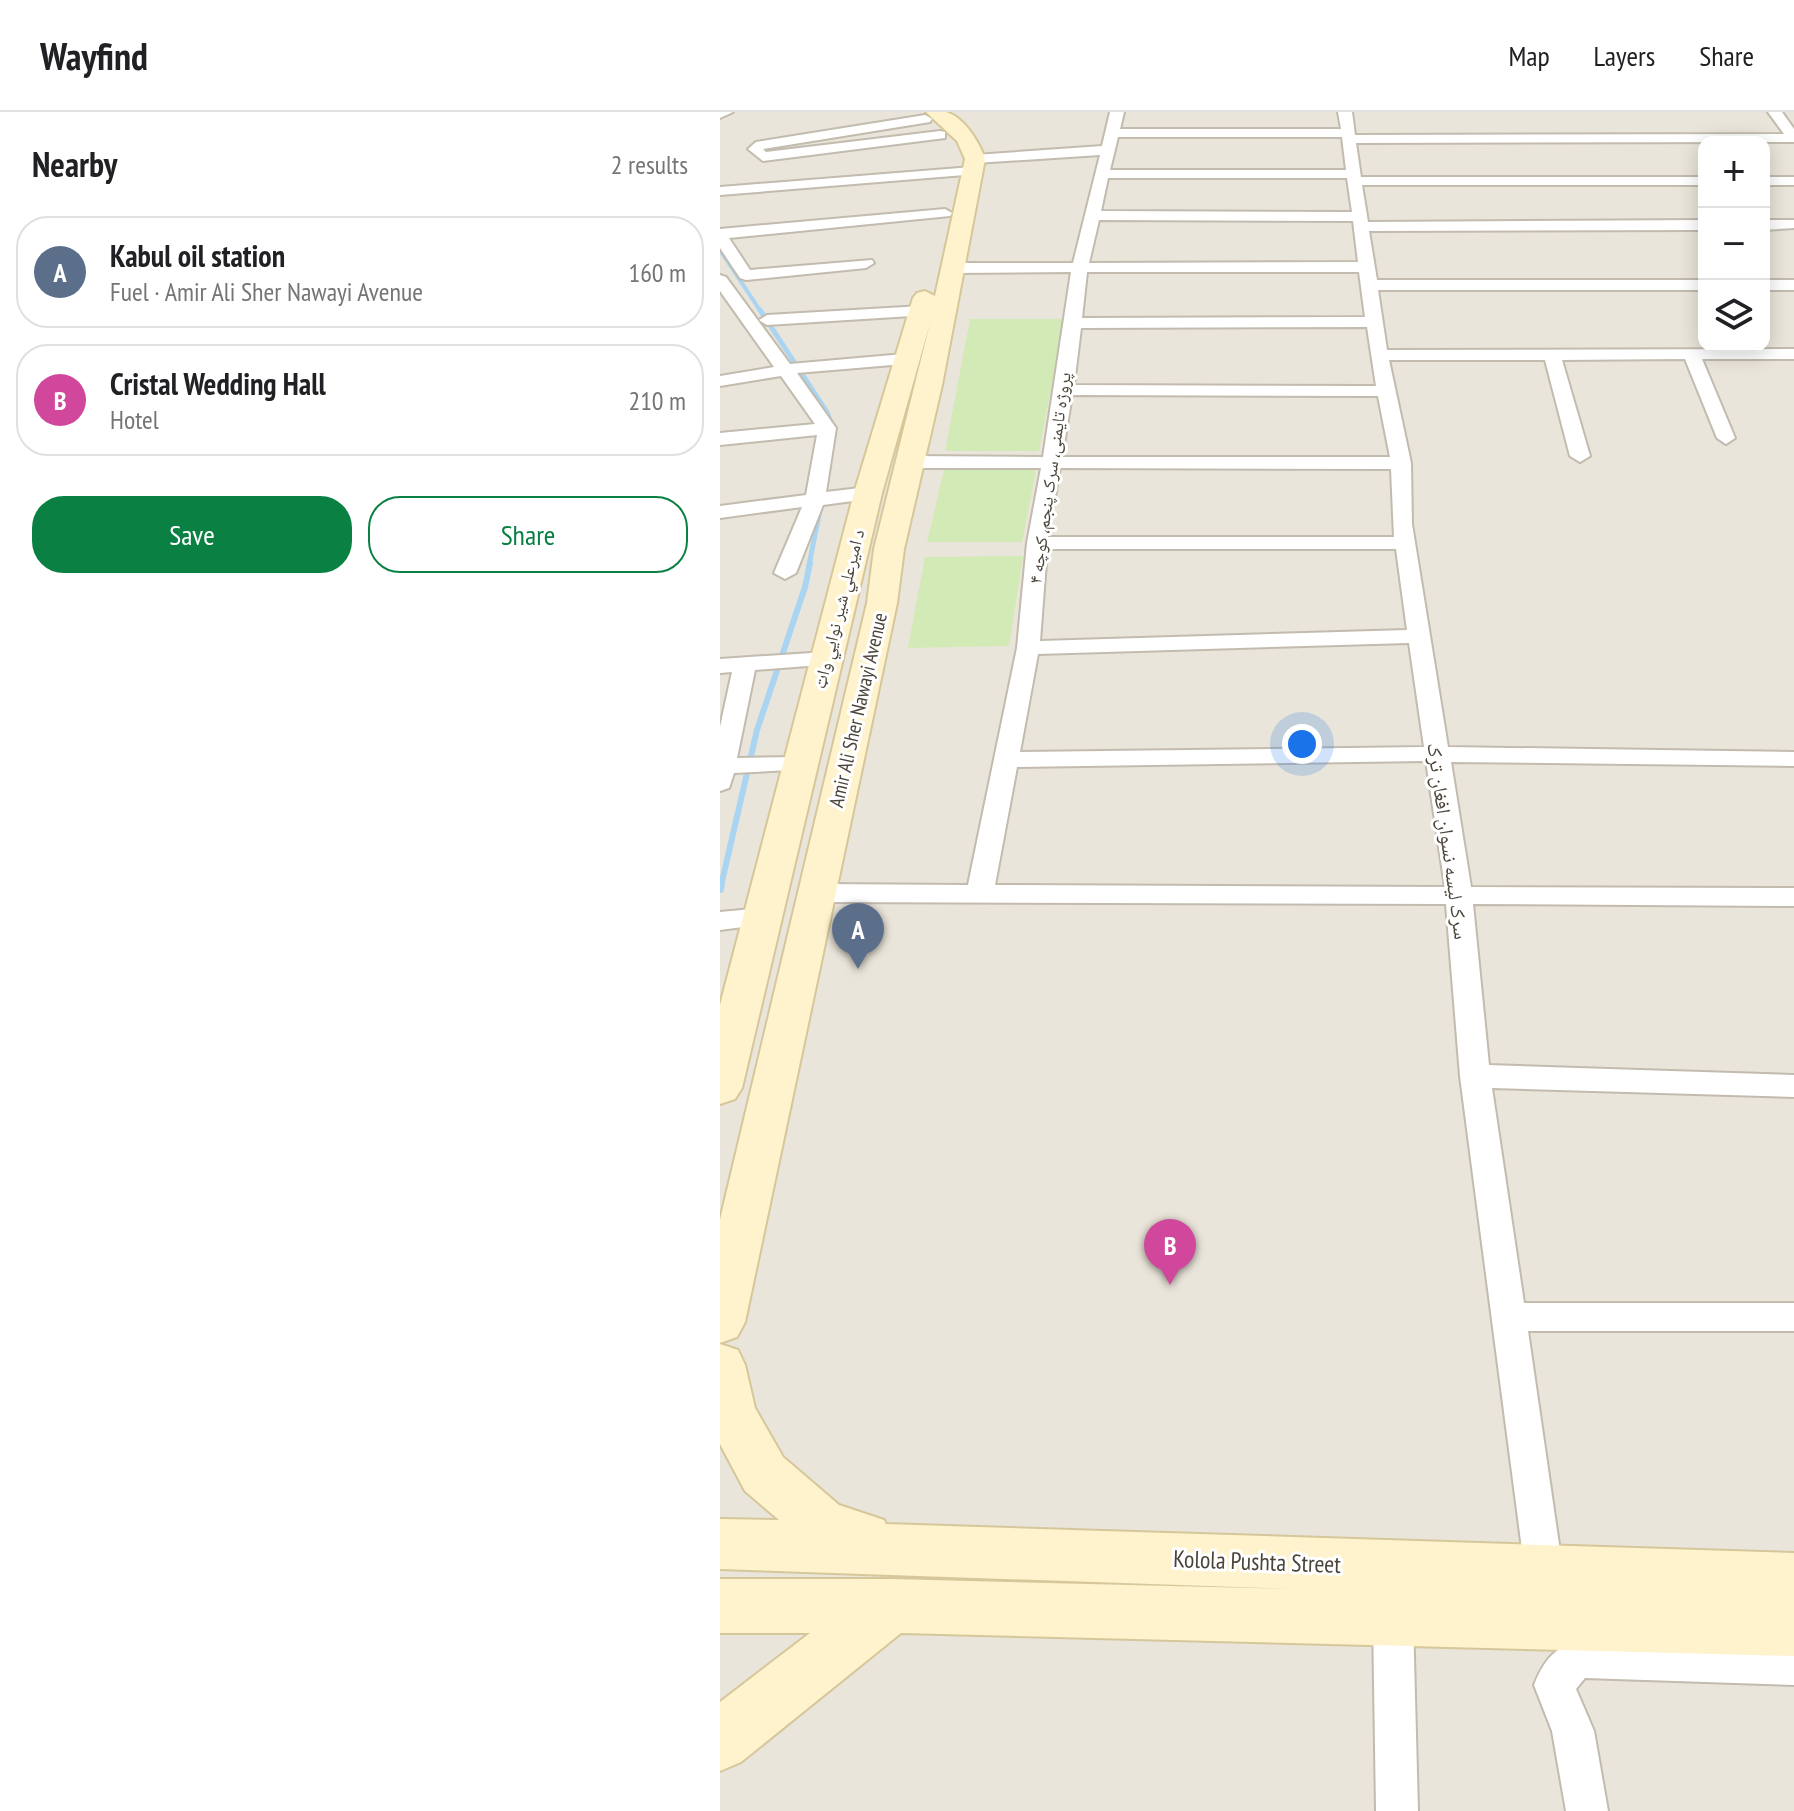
<!DOCTYPE html>
<meta charset="utf-8">
<style>
:root{--surface:#fff;--page:#f6f6f6;--text:#202124;--muted:#757577;--line:#e0e0e0;--accent:#0b8043}
body{margin:0;font-family:"PT Sans Narrow","Noto Naskh Arabic",sans-serif;background:var(--page);color:var(--text)}
.controls{position:absolute;right:24px;top:24px;display:grid;overflow:hidden;border-radius:16px;box-shadow:0 4px 20px #0003}
.controls button{width:72px;height:72px;display:grid;place-items:center;padding:0;border:0;border-bottom:2px solid var(--line);background:var(--surface);color:var(--text);font:40px sans-serif}
.you{position:absolute;left:582px;top:632px;width:28px;height:28px;margin:-20px;border:6px solid #fff;border-radius:50%;background:#1a73e8;box-shadow:0 0 0 12px #1a73e833}
.badge{display:grid;place-items:center;width:52px;height:52px;border-radius:50%;background:var(--accent);color:#fff;font-size:26px;font-weight:700}
.pin{position:absolute;translate:-50% -66px;filter:drop-shadow(0 2px 4px #0008)}
.pin::after{content:'';position:absolute;top:42px;width:28px;height:24px;background:inherit;clip-path:polygon(0 0,100% 0,50% 100%)}
.list{margin:0;padding:0;list-style:none}
h2{display:flex;justify-content:space-between;align-items:center;height:104px;margin:0;padding:0 32px;font-size:34px}
h2 small{font-size:26px;font-weight:400;color:var(--muted)}
.list li{display:grid;grid-template-columns:52px 1fr auto;gap:24px;align-items:center;box-sizing:border-box;height:112px;margin:0 16px 16px;padding:0 16px;border:2px solid var(--line);border-radius:32px}
.list b{display:block;font-size:30px;white-space:nowrap}
.list p{margin:0;font-size:26px;white-space:nowrap;color:var(--muted)}
.list em{font-size:26px;font-style:normal;color:var(--muted)}
.actions{display:flex;gap:16px;padding:24px 32px}
.actions a{flex:1;padding:18px 0;border:2px solid var(--accent);border-radius:32px;text-align:center;font-size:28px;color:var(--accent)}
.actions .main{background:var(--accent);color:#fff}
.icon{flex:none;width:44px;height:44px;fill:none;stroke:currentColor;stroke-width:2;stroke-linecap:round;stroke-linejoin:round}
.map{position:relative;flex:none;width:1074px;height:1699px;overflow:hidden}
header{display:flex;align-items:center;gap:48px;box-sizing:border-box;height:112px;padding:0 40px;background:var(--surface);border-bottom:2px solid var(--line)}
header strong{font-size:38px}
nav{display:flex;gap:44px;margin-inline-start:auto;font-size:28px}
main{display:flex}
aside{flex:1;background:var(--surface)}
.map>svg:first-child{display:block}
.residential{fill:#eae5da;fill-rule:evenodd}
.green{fill:#d2eab5}
.lines{fill:none;stroke-linecap:round;stroke-linejoin:round}
.stream-far3{stroke:#a9d4f2;stroke-width:4}
.stream-far2{stroke:#a9d4f2;stroke-width:5}
.stream-far1{stroke:#a9d4f2;stroke-width:6}
.stream{stroke:#a9d4f2;stroke-width:8}
.minor-casing{stroke:#c2bbae;stroke-width:4}
.secondary-casing{stroke:#d6c79b;stroke-width:4}
.minor{fill:#fff;fill-rule:evenodd}
.secondary{fill:#fff3cd;fill-rule:evenodd}
.labels{text-anchor:middle;stroke-width:6;stroke-linejoin:round;paint-order:stroke}
.far-street-label{font-size:18px;fill:#4b4439;stroke:#fff}
.street-label{font-size:20px;fill:#4b4439;stroke:#fff}
.near-street-label{font-size:24px;fill:#4b4439;stroke:#fff}
</style>
<header>
<strong>Wayfind</strong>
<nav><a>Map</a><a>Layers</a><a>Share</a></nav>
</header>
<main>
<aside>
<h2>Nearby<small>2 results</small></h2>
<ul class="list">
<li><span class="badge" style="background:#5c6f8a">A</span><div><b>Kabul oil station</b><p>Fuel · Amir Ali Sher Nawayi Avenue</p></div><em>160 m</em></li>
<li><span class="badge" style="background:#d1479c">B</span><div><b>Cristal Wedding Hall</b><p>Hotel</p></div><em>210 m</em></li>
</ul>
<div class="actions"><a class="main">Save</a><a>Share</a></div>
</aside>
<div class="map">
<svg width="1074" height="1699" viewBox="0 0 1074 1699">
<rect width="100%" height="100%" fill="#f6f3ec"/>
<path class="residential" d="M 0,0 L 1074,0 L 1074,1699 L 0,1699 ZM 984,30 L 1044,30 L 1044,234 L 984,234 Z"/>
<g class="green">
<polygon points="250,207 344,207 319,339 225,339"/>
<polygon points="224,358 316,358 302,430 207,430"/>
<polygon points="303,444 289,534 188,536 205,445"/>
</g>
<g class="lines">
<polyline class="stream-far3" points="0,138 41,200"/>
<g class="stream-far2">
<polyline points="40,198 107,300 112,314"/>
<polyline points="89,453 101,393"/>
</g>
<polyline class="stream-far1" points="1,774 37,618 85,475 90,451"/>
<polyline class="stream" points="0,777 1,772"/>
<g class="minor-casing">
<g id="minor">
<polygon points="0,0 13,0 0,6"/>
<path d="M 390,0 L 404,0 L 400,17 L 621,17 L 618,0 L 632,0 L 635,23 L 1064,22 L 1048,0 L 1062,0 L 1074,17 L 1074,30 L 636,31 L 641,65 L 984,65 L 984,73 L 642,73 L 648,110 L 984,108 L 984,118 L 649,119 L 657,168 L 984,168 L 984,178 L 658,178 L 667,238 L 1074,237 L 1074,247 L 982,247 L 1015,326 L 1006,332 L 997,326 L 965,247 L 842,248 L 870,344 L 860,350 L 850,344 L 825,248 L 669,248 L 691,351 L 692,412 L 728,635 L 1074,640 L 1074,654 L 731,650 L 751,775 L 1074,776 L 1074,794 L 753,792 L 769,953 L 1074,963 L 1074,985 L 772,976 L 804,1191 L 1074,1191 L 1074,1219 L 808,1219 L 843,1460 L 838,1473 L 824,1478 L 810,1473 L 805,1460 L 740,964 L 726,792 L 98,790 L 89,787 L 85,781 L 89,775 L 98,772 L 248,773 L 297,536 L 307,431 L 321,356 L 189,356 L 179,350 L 189,344 L 323,345 L 351,160 L 234,161 L 226,156 L 234,151 L 353,151 L 380,43 L 255,51 L 248,47 L 255,43 L 382,34 ZM 398,25 L 622,25 L 626,58 L 390,58 ZM 388,66 L 627,66 L 632,100 L 381,99 ZM 379,108 L 633,109 L 638,150 L 369,151 ZM 367,160 L 639,160 L 645,205 L 362,206 ZM 647,215 L 656,274 L 354,273 L 361,216 ZM 352,283 L 658,284 L 670,345 L 342,345 ZM 340,356 L 671,357 L 674,425 L 328,425 ZM 327,437 L 676,437 L 687,518 L 320,529 ZM 689,531 L 704,635 L 300,640 L 318,542 ZM 706,649 L 725,775 L 275,773 L 297,655 Z"/>
<polygon points="205,3 212,7 210,10 43,37 46,40 220,19 225,20 225,26 43,49 28,37 36,30"/>
<polygon points="252,55 259,59 257,62 0,83 0,75"/>
<rect x="1044" y="65" width="30" height="8"/>
<polygon points="225,97 232,101 230,104 9,126 30,158 152,148 154,151 146,156 26,168 20,166 0,136 0,117"/>
<polygon points="1044,108 1074,108 1074,116 1044,118"/>
<polygon points="0,163 6,165 70,252 184,242 193,247 184,252 77,261 116,316 106,380 148,375 158,381 148,387 103,393 76,461 65,467 54,461 82,395 0,406 0,394 86,383 97,323 0,333 0,321 95,312 61,264 0,274 0,264 54,255 0,179"/>
<rect x="1044" y="168" width="30" height="10"/>
<polygon points="202,194 210,199 208,203 47,213 39,208 47,203"/>
<polygon points="106,540 114,542 117,547 114,552 35,558 17,646 81,645 90,647 93,652 90,657 14,661 9,676 0,679 0,615 12,560 0,561 0,547"/>
<polygon points="43,796 53,799 57,805 53,811 0,818 0,800"/>
<polygon points="673,1487 687,1493 693,1506 698,1699 656,1699 653,1506 659,1493"/>
<path d="M 870,1525 L 1074,1533 L 1074,1573 L 865,1566 L 856,1577 L 874,1619 L 888,1699 L 846,1699 L 832,1619 L 814,1573 C 826,1543 839,1532 870,1525 Z"/>
</g>
</g>
<g class="secondary-casing">
<g id="secondary">
<path d="M 206,0 C 212,0 221,0 226,0 C 244,5 260,31 265,47 L 222,273 L 184,437 L 177,491 L 25,1210 L 17,1225 L 0,1231 L 0,1108 L 147,491 L 154,437 L 210,211 L 162,381 L 22,976 L 15,987 L 0,992 L 0,893 L 134,381 L 193,186 L 197,181 L 205,179 L 215,184 L 245,47 L 237,29 Z"/>
<polygon points="0,1232 18,1238 25,1253 35,1296 63,1345 119,1393 164,1408 166,1412 1074,1441 1074,1544 181,1521 21,1650 0,1659 0,1590 90,1521 0,1521 0,1467 171,1467 571,1477 0,1457 0,1407 59,1408 25,1379 0,1332"/>
</g>
</g>
<use href="#minor" class="minor"/>
<use href="#secondary" class="secondary"/>
</g>
<g class="labels">
<g class="far-street-label">
<text transform="translate(330 366) rotate(-82)" y="6">پروژه تایمنی، سرک پنجم، کوچه ۴</text>
<text transform="translate(119 497) rotate(-76)" y="6">د امیرعلي شیر نوايي واټ</text>
</g>
<g class="street-label">
<text transform="translate(138 598) rotate(-77)" y="7">Amir Ali Sher Nawayi Avenue</text>
<text transform="translate(728 729) rotate(82)" y="7">سرک لیسه نسوان افغان‌ ترک</text>
</g>
<g class="near-street-label">
<text transform="translate(537 1450) rotate(2)" y="8">Kolola Pushta Street</text>
</g>
</g>
</svg>
<div class="controls">
<button>+</button>
<button>−</button>
<button><svg class="icon" aria-label="layers" viewBox="0 0 24 24"><path d="M12 4l9 5-9 5-9-5zM3 14l9 5 9-5"/></svg></button>
</div>
<div class="you"></div>
<div class="pin badge" style="left:138px;top:857px;background:#5c6f8a">A</div>
<div class="pin badge" style="left:450px;top:1173px;background:#d1479c">B</div>
</div>
</main>
